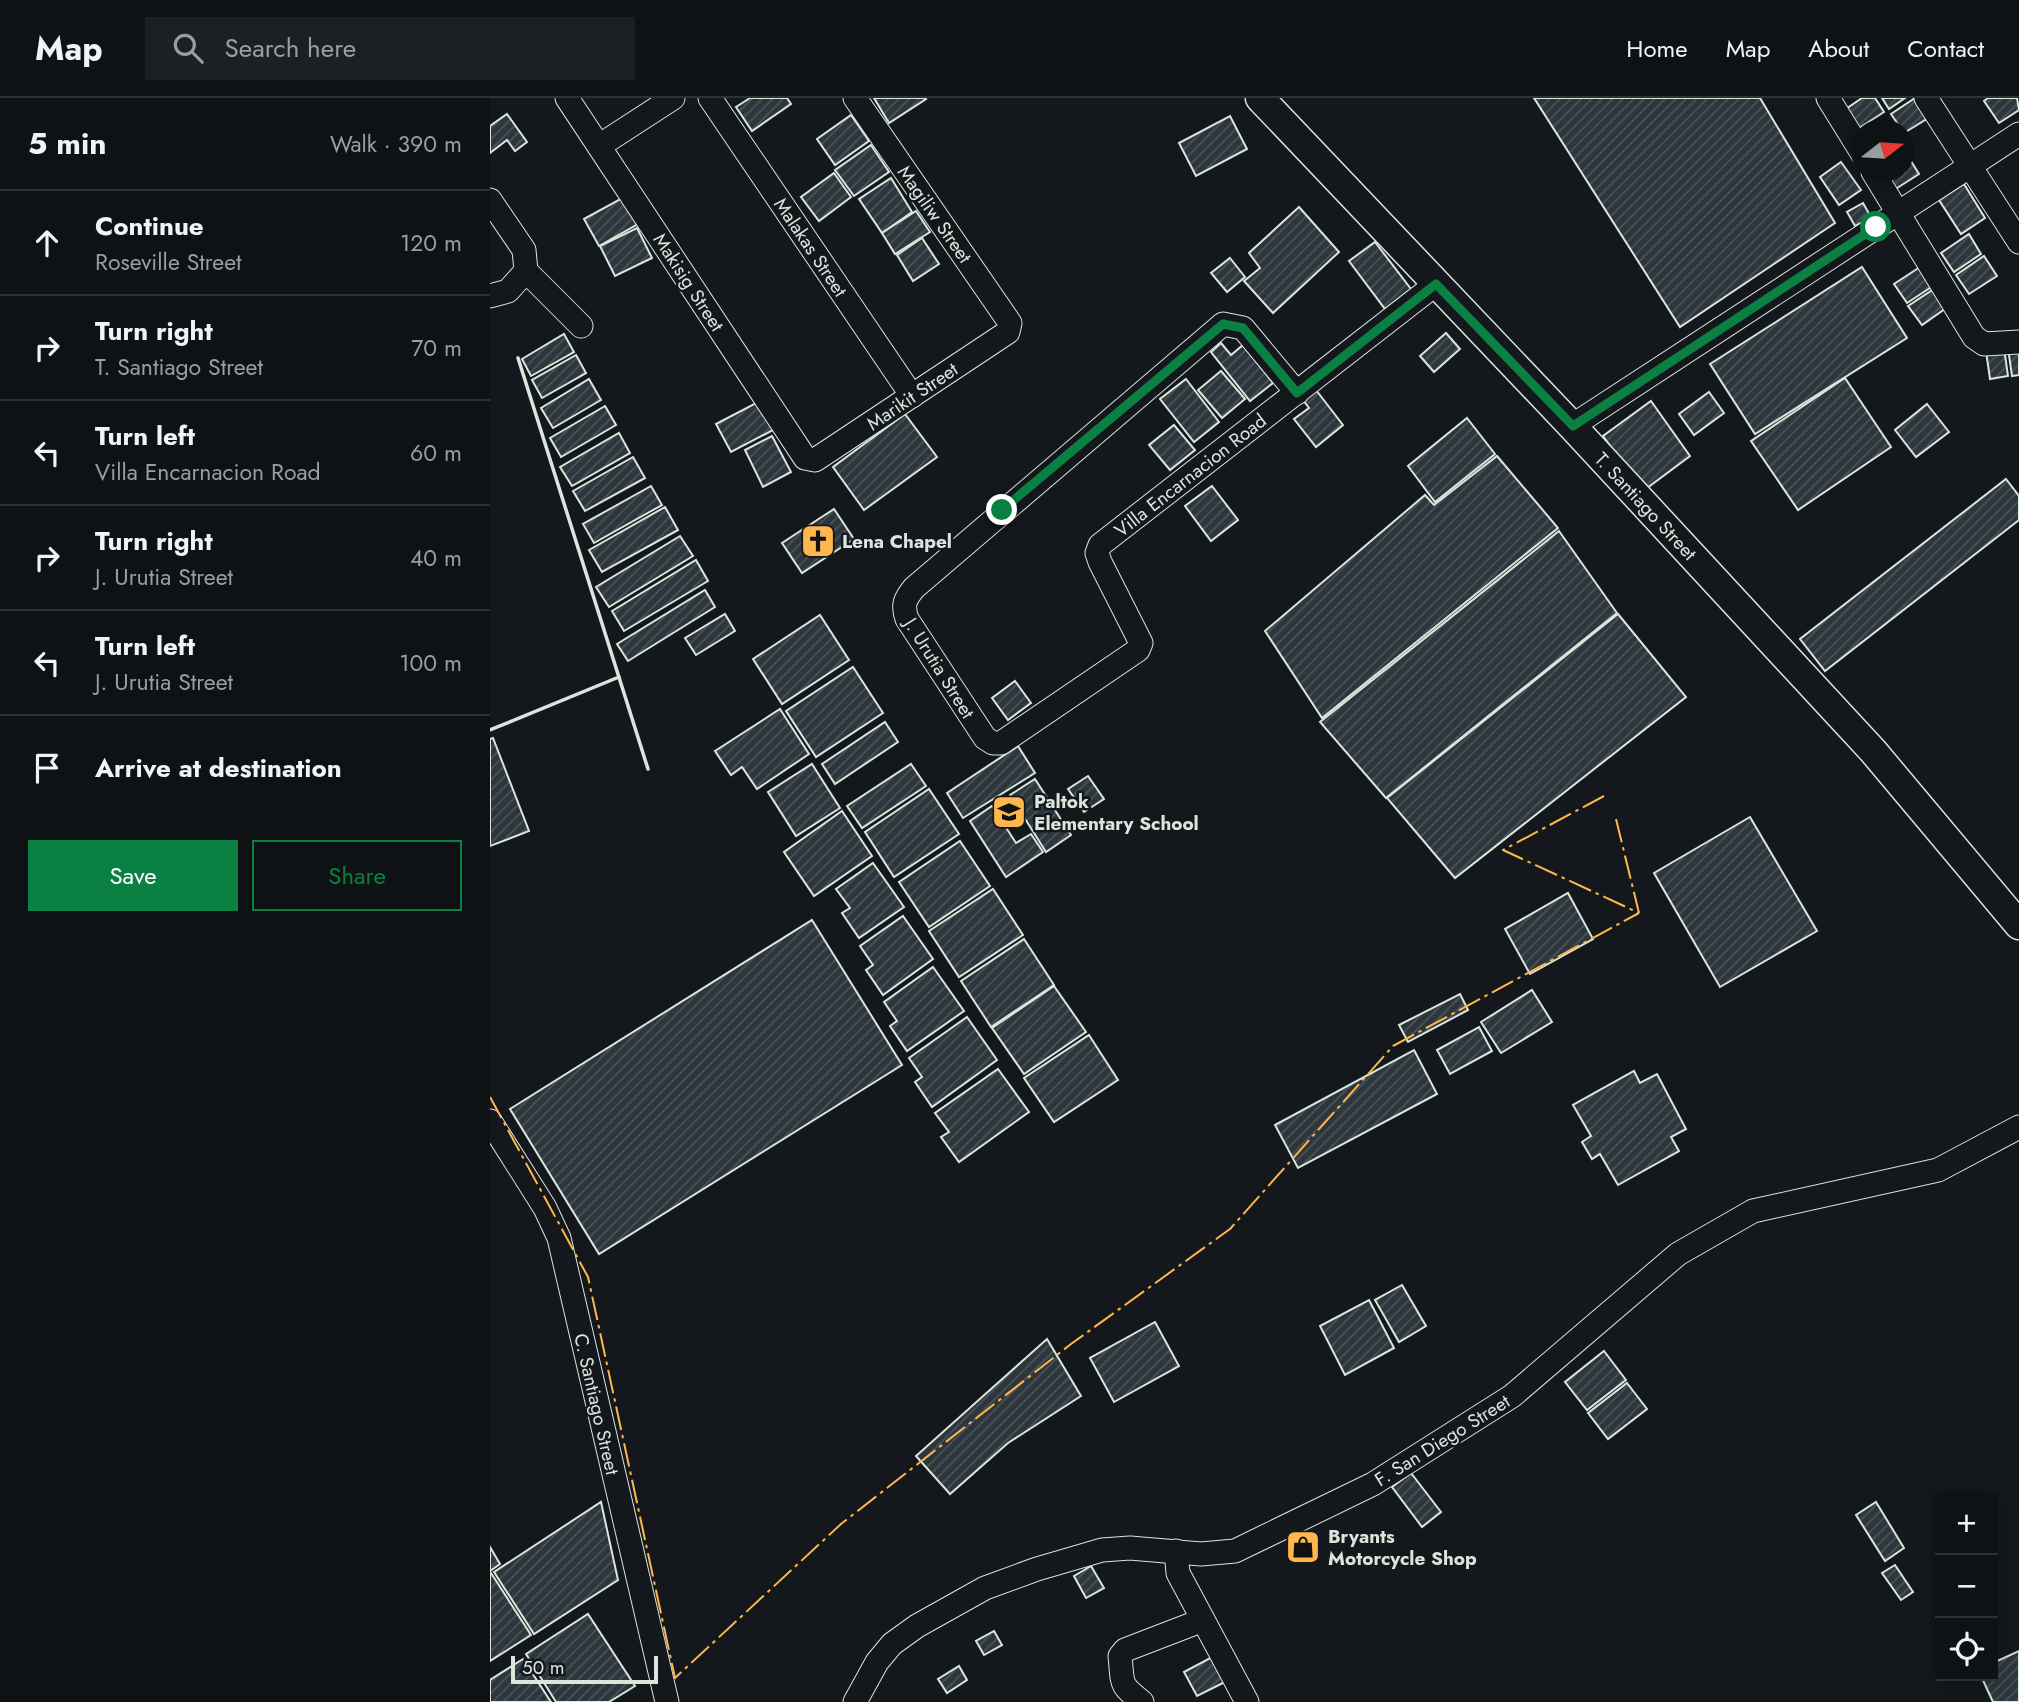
<!DOCTYPE html>
<meta charset="utf-8">
<style>
:root{--surface:#0f1215;--page:#1d2022;--text:#f1f3f6;--muted:#9b9ea0;--line:#2f3234;--accent:#0b8043}
body{margin:0;font-family:Jost,sans-serif;background:var(--page);color:var(--text)}
.controls{position:absolute;right:21px;bottom:21px;display:grid;overflow:hidden;border-radius:0px;box-shadow:0 4px 18px #0003}
.controls button{width:63px;height:63px;display:grid;place-items:center;padding:0;border:0;border-bottom:2px solid var(--line);background:var(--surface);color:var(--text);font:35px sans-serif}
.compass{position:absolute;left:1361px;top:21px;width:63px;height:63px;border-radius:50%;background:var(--surface);box-shadow:0 4px 18px #0003;rotate:73deg}
.scale{position:absolute;left:21px;bottom:18px;width:147px;box-sizing:border-box;padding-left:7px;border:4px solid #d8e6dc;border-top:0;font-size:19px;line-height:24px;white-space:nowrap;color:#d8e6dc;-webkit-text-stroke:5px #14181c;paint-order:stroke}
.stop{position:absolute;width:21px;height:21px;margin:-16px;border:5px solid #0b8043;border-radius:50%;background:#fff}
.stop.end{background:#0b8043;border-color:#fff;box-shadow:0 2px 7px #0008}
.list{margin:0;padding:0;list-style:none}
h2{display:flex;justify-content:space-between;align-items:center;height:91px;margin:0;padding:0 28px;font-size:30px}
h2 small{font-size:23px;font-weight:400;color:var(--muted)}
.list li{display:grid;grid-template-columns:46px 1fr auto;gap:21px;align-items:center;box-sizing:border-box;height:105px;padding:0 28px;border-top:2px solid var(--line)}
.list b{display:block;font-size:26px;white-space:nowrap}
.list p{margin:0;font-size:23px;white-space:nowrap;color:var(--muted)}
.list em{font-size:23px;font-style:normal;color:var(--muted)}
.actions{display:flex;gap:14px;padding:21px 28px}
.actions a{flex:1;padding:16px 0;border:2px solid var(--accent);border-radius:0px;text-align:center;font-size:24px;color:var(--accent)}
.actions .main{background:var(--accent);color:#fff}
.icon{flex:none;width:38px;height:38px;fill:none;stroke:currentColor;stroke-width:2;stroke-linecap:round;stroke-linejoin:round}
.map{position:relative;flex:none;width:1529px;height:1604px;overflow:hidden}
header{display:flex;align-items:center;gap:42px;box-sizing:border-box;height:98px;padding:0 35px;background:var(--surface);border-bottom:2px solid var(--line)}
header strong{font-size:33px}
nav{display:flex;gap:38px;margin-inline-start:auto;font-size:24px}
.search{width:490px;height:63px;background:var(--page);display:flex;align-items:center;gap:18px;box-sizing:border-box;padding:0 24px;border-radius:0px;color:var(--muted);font-size:26px}
main{display:flex}
aside{flex:1;background:var(--surface)}
.map>svg:first-child{display:block}
.building{fill:url(#building-hatch);stroke:#d8e6dc;stroke-width:2}
.lines{fill:none;stroke-linecap:round;stroke-linejoin:round}
.minor-casing{stroke:#d8e6dc;stroke-width:25}
.major-casing{stroke:#d8e6dc;stroke-width:31}
.minor{stroke:#14181c;stroke-width:23}
.major{stroke:#14181c;stroke-width:28}
.wall{stroke:#d8e6dc;stroke-width:3.5}
.power{stroke:#ffb74d;stroke-width:2;stroke-dasharray:24 5 3.5 5;stroke-linecap:butt}
.route{stroke:#0b8043;stroke-width:9}
.labels{text-anchor:middle;stroke-width:5;stroke-linejoin:round;paint-order:stroke}
.street-label{font-size:19px;fill:#d8e6dc;stroke:#14181c}
.poi-label{font-size:19px;font-weight:bold;fill:#d8e6dc;stroke:#14181c;text-anchor:start}
</style>
<header>
<strong>Map</strong>
<div class="search"><svg class="icon" aria-label="search" viewBox="0 0 24 24"><circle cx="10" cy="10" r="6"/><path d="M15 15l6 6"/></svg>Search here</div>
<nav><a>Home</a><a>Map</a><a>About</a><a>Contact</a></nav>
</header>
<main>
<aside>
<h2>5 min<small>Walk · 390 m</small></h2>
<ul class="list">
<li><svg class="icon" aria-label="ahead" viewBox="0 0 24 24"><path d="M12 20V5M6 11l6-6 6 6"/></svg><div><b>Continue</b><p>Roseville Street</p></div><em>120 m</em></li>
<li><svg class="icon" aria-label="right" viewBox="0 0 24 24"><path d="M7 20v-9h11M14 6l5 5-5 5"/></svg><div><b>Turn right</b><p>T. Santiago Street</p></div><em>70 m</em></li>
<li><svg class="icon" aria-label="left" viewBox="0 0 24 24"><path d="M17 20v-9H6M10 6l-5 5 5 5"/></svg><div><b>Turn left</b><p>Villa Encarnacion Road</p></div><em>60 m</em></li>
<li><svg class="icon" aria-label="right" viewBox="0 0 24 24"><path d="M7 20v-9h11M14 6l5 5-5 5"/></svg><div><b>Turn right</b><p>J. Urutia Street</p></div><em>40 m</em></li>
<li><svg class="icon" aria-label="left" viewBox="0 0 24 24"><path d="M17 20v-9H6M10 6l-5 5 5 5"/></svg><div><b>Turn left</b><p>J. Urutia Street</p></div><em>100 m</em></li>
<li><svg class="icon" aria-label="arrive" viewBox="0 0 24 24"><path d="M6 21V4h12l-3 4 3 4H6"/></svg><div><b>Arrive at destination</b></div></li>
</ul>
<div class="actions"><a class="main">Save</a><a>Share</a></div>
</aside>
<div class="map">
<svg width="1529" height="1604" viewBox="0 0 1529 1604">
<defs>
<pattern id="building-hatch" width="6" height="6" patternUnits="userSpaceOnUse" patternTransform="scale(1.75)"><rect width="6" height="6" fill="#2c363c"/><path d="M-1 1l2-2M0 6l6-6M5 7l2-2" fill="none" stroke="#4a5358"/></pattern>
</defs>
<rect width="100%" height="100%" fill="#14181c"/>
<g class="building">
<polygon points="260,0 297,0 301,6 262,33 246,9"/>
<polygon points="384,0 435,0 436,1 399,25"/>
<polygon points="1044,0 1270,0 1345,125 1190,229"/>
<polygon points="1372,0 1385,0 1394,14 1366,32 1353,13"/>
<polygon points="1392,0 1415,0 1399,11"/>
<polygon points="1425,0 1443,17 1414,35 1401,16"/>
<polygon points="1498,0 1527,0 1529,12 1509,25 1494,3"/>
<polygon points="17,16 37,44 25,53 17,42 0,55 0,28"/>
<polygon points="361,17 379,43 345,67 327,41"/>
<polygon points="740,18 757,51 706,78 689,45"/>
<polygon points="381,47 399,74 364,98 345,72"/>
<polygon points="1414,52 1429,76 1404,92 1392,74 1414,74"/>
<polygon points="1351,64 1371,92 1349,107 1330,79"/>
<polygon points="344,75 361,99 329,123 311,99"/>
<polygon points="401,80 422,114 392,135 369,101"/>
<polygon points="1474,86 1495,120 1471,136 1449,102"/>
<polygon points="134,99 148,126 109,148 94,121"/>
<polygon points="1373,105 1381,119 1365,128 1357,114"/>
<polygon points="809,109 849,154 783,215 754,183 770,170 759,155"/>
<polygon points="426,113 440,134 405,156 392,135"/>
<polygon points="147,130 162,160 125,178 110,148"/>
<polygon points="1479,136 1491,156 1464,174 1451,155"/>
<polygon points="432,140 449,166 423,183 407,157"/>
<polygon points="885,144 921,191 895,211 859,163"/>
<polygon points="1494,158 1507,178 1479,196 1466,177"/>
<polygon points="740,160 755,179 737,194 721,175"/>
<polygon points="1433,167 1446,186 1417,205 1404,186"/>
<polygon points="1372,169 1417,240 1265,336 1220,266"/>
<polygon points="1447,189 1459,208 1432,227 1418,208"/>
<polygon points="956,235 970,251 944,274 930,258"/>
<polygon points="74,236 84,254 41,278 32,261"/>
<polygon points="731,245 741,257 753,247 783,285 760,303 721,254"/>
<polygon points="1529,248 1529,277 1522,278 1518,250"/>
<polygon points="1514,250 1518,278 1500,281 1496,253"/>
<polygon points="86,257 96,275 52,300 42,282"/>
<polygon points="731,273 755,301 732,320 708,292"/>
<polygon points="1355,280 1401,349 1308,412 1261,343"/>
<polygon points="99,281 111,302 63,330 51,310"/>
<polygon points="696,281 729,324 704,344 670,301"/>
<polygon points="826,292 853,327 826,349 804,321 819,310 813,302"/>
<polygon points="1219,294 1234,315 1204,337 1189,316"/>
<polygon points="1161,303 1200,358 1153,393 1113,338"/>
<polygon points="268,304 283,332 241,354 226,326"/>
<polygon points="1437,306 1459,334 1426,359 1405,332"/>
<polygon points="115,308 126,327 71,359 60,340"/>
<polygon points="415,316 447,359 374,412 343,369"/>
<polygon points="977,320 1005,356 945,404 918,368"/>
<polygon points="684,327 705,352 680,372 659,347"/>
<polygon points="129,335 140,355 82,388 70,369"/>
<polygon points="282,338 301,374 273,389 255,352"/>
<polygon points="1007,358 1068,430 832,620 775,533 935,397 944,407"/>
<polygon points="143,359 155,380 95,413 83,393"/>
<polygon points="1516,381 1529,398 1529,422 1335,573 1310,541"/>
<polygon points="161,388 172,407 104,445 93,426"/>
<polygon points="722,388 748,422 721,443 695,408"/>
<polygon points="175,409 188,432 112,474 99,452"/>
<polygon points="344,411 364,441 312,475 292,445"/>
<polygon points="1069,433 1127,515 896,700 830,624"/>
<polygon points="190,438 203,458 119,509 106,489"/>
<polygon points="206,462 218,483 134,533 122,513"/>
<polygon points="215,492 225,509 138,563 127,546"/>
<polygon points="235,516 245,533 206,557 195,540"/>
<polygon points="1128,516 1196,599 965,780 897,700"/>
<polygon points="330,517 359,562 292,606 263,561"/>
<polygon points="363,569 393,615 326,659 296,613"/>
<polygon points="525,583 541,605 518,622 502,600"/>
<polygon points="290,611 319,656 267,691 252,669 241,677 225,653"/>
<polygon points="395,624 408,644 345,686 332,666"/>
<polygon points="3,640 39,733 0,748 0,641"/>
<polygon points="528,648 545,675 473,720 457,695"/>
<polygon points="322,666 350,710 306,738 278,694"/>
<polygon points="421,666 436,688 372,730 357,708"/>
<polygon points="598,678 614,701 594,714 578,691"/>
<polygon points="545,681 581,737 556,754 520,697"/>
<polygon points="439,691 469,736 404,779 375,734"/>
<polygon points="502,708 526,745 541,736 553,754 516,779 480,723"/>
<polygon points="352,713 382,758 324,798 294,754"/>
<polygon points="1260,719 1327,833 1230,889 1164,775"/>
<polygon points="470,743 500,788 439,829 409,784"/>
<polygon points="383,765 414,809 369,840 352,815 360,810 346,791"/>
<polygon points="503,791 533,837 469,879 439,833"/>
<polygon points="1078,795 1103,841 1040,876 1015,831"/>
<polygon points="413,818 443,861 393,897 376,872 383,867 370,848"/>
<polygon points="322,822 412,967 109,1156 20,1011"/>
<polygon points="534,841 564,887 501,929 471,883"/>
<polygon points="443,869 474,913 417,953 400,928 407,923 394,904"/>
<polygon points="564,888 596,934 534,976 502,930"/>
<polygon points="1042,892 1062,924 1011,955 991,924"/>
<polygon points="970,896 978,912 918,944 909,927"/>
<polygon points="477,919 507,962 442,1009 425,984 432,979 419,960"/>
<polygon points="989,929 1002,953 960,976 947,952"/>
<polygon points="599,937 628,982 564,1024 534,980"/>
<polygon points="924,952 947,996 808,1070 785,1027"/>
<polygon points="508,971 539,1014 469,1064 451,1039 459,1034 445,1015"/>
<polygon points="1144,973 1150,985 1167,976 1196,1031 1181,1039 1189,1053 1128,1087 1110,1056 1102,1061 1092,1044 1101,1038 1083,1007"/>
<polygon points="912,1187 936,1228 909,1244 885,1202"/>
<polygon points="879,1202 904,1250 855,1277 830,1228"/>
<polygon points="665,1224 689,1268 624,1304 600,1260"/>
<polygon points="557,1241 591,1298 518,1345 460,1396 426,1358"/>
<polygon points="1114,1253 1136,1282 1097,1312 1075,1284"/>
<polygon points="1137,1285 1157,1311 1118,1341 1098,1315"/>
<polygon points="921,1375 951,1414 932,1429 902,1389"/>
<polygon points="111,1404 128,1482 44,1536 4,1474"/>
<polygon points="1386,1404 1414,1450 1395,1463 1366,1417"/>
<polygon points="0,1449 10,1466 0,1473"/>
<polygon points="1405,1467 1423,1494 1411,1502 1392,1475"/>
<polygon points="601,1468 614,1490 596,1500 584,1478"/>
<polygon points="1,1475 41,1537 0,1563 0,1476"/>
<polygon points="98,1516 145,1588 119,1604 66,1604 36,1556"/>
<polygon points="504,1533 512,1547 494,1557 486,1543"/>
<polygon points="1529,1553 1529,1604 1503,1604 1491,1578 1503,1578 1503,1565"/>
<polygon points="722,1559 735,1584 707,1598 694,1574"/>
<polygon points="33,1561 61,1604 0,1604 0,1582"/>
<polygon points="469,1568 477,1582 457,1595 448,1581"/>
</g>
<g class="lines">
<g class="minor-casing">
<g id="minor">
<polyline points="77,0 315,360 325,362 518,234 520,225 365,0"/>
<polyline points="220,0 422,298"/>
<polyline points="1338,0 1372,55"/>
<polyline points="1436,0 1529,144"/>
<polyline points="109,48 183,0"/>
<polyline points="1383,74 1484,239 1494,246 1529,244"/>
<polyline points="0,102 34,152 36,173"/>
<polyline points="36,173 91,228"/>
<polyline points="0,198 18,193 36,173"/>
<path d="M 807,295 L 753,230 L 733,226 L 424,490 C 415,501 412,507 417,521 L 495,640 L 503,645 L 511,645 L 648,552 L 651,545 L 610,464 L 607,455 L 610,447 L 946,186"/>
<polyline points="1082,328 1529,36"/>
<polyline points="0,1023 55,1110 69,1140 177,1604"/>
<polyline points="686,1453 688,1475 757,1604"/>
<polyline points="365,1604 387,1564 402,1546 427,1528 495,1490 547,1471 612,1452 640,1450 711,1456 745,1453 883,1386 1022,1298 1188,1156 1263,1113 1448,1072 1529,1029"/>
<path d="M 652,1604 C 629,1586 633,1587 630,1558 L 635,1552 L 713,1522"/>
</g>
</g>
<g class="major-casing">
<polyline id="major" points="770,0 1082,328 1383,653 1529,827"/>
</g>
<use href="#minor" class="minor"/>
<use href="#major" class="major"/>
<g class="wall">
<polyline points="28,260 158,671"/>
<polyline points="0,632 129,579"/>
</g>
<g class="power">
<polyline points="1114,698 1013,752 1149,815"/>
<polyline points="1126,721 1149,815"/>
<polyline points="0,999 98,1179 185,1580 351,1426 581,1246 740,1131 903,948 1149,815"/>
</g>
</g>
<g class="lines">
<polyline class="route" points="512,412 733,226 753,230 807,295 946,186 1083,328 1386,129"/>
</g>
<defs>
<g id="church-square" transform="scale(1.75)"><rect x="-9" y="-9" width="18" height="18" rx="4" fill="#ffb74d" stroke="#14181c"/><path d="M-1.2-6h2.4v3.5h3.3v2.4h-3.3V6h-2.4V-.1h-3.3v-2.4h3.3Z" fill="#111"/></g>
<g id="school-square" transform="scale(1.75)"><rect x="-9" y="-9" width="18" height="18" rx="4" fill="#ffb74d" stroke="#14181c"/><path d="M0-5L7-2L0 1L-7-2ZM-4 1L0 2.5L4 1V4Q0 6-4 4Z" fill="#111"/></g>
<g id="shop-square" transform="scale(1.75)"><rect x="-9" y="-9" width="18" height="18" rx="4" fill="#ffb74d" stroke="#14181c"/><path d="M-5-2.5h2.3a2.7 3.5 0 0 1 5.4 0H5L5.5 6h-11ZM-1.5-2.5h3a1.5 2.3 0 0 0-3 0Z" fill="#111"/></g>
</defs>
<g fill-rule="evenodd">
<use href="#church-square" x="328" y="443"/>
<use href="#school-square" x="519" y="714"/>
<use href="#shop-square" x="813" y="1449"/>
</g>
<g class="labels">
<g class="street-label">
<text transform="translate(445 116) rotate(55)" y="7">Magiliw Street</text>
<text transform="translate(321 149) rotate(56)" y="7">Malakas Street</text>
<text transform="translate(199 184) rotate(57)" y="7">Makisig Street</text>
<text transform="translate(422 298) rotate(-34)" y="7">Marikit Street</text>
<text transform="translate(700 377) rotate(-38)" y="7">Villa Encarnacion Road</text>
<text transform="translate(1156 408) rotate(47)" y="7">T. Santiago Street</text>
<text transform="translate(450 570) rotate(58)" y="7">J. Urutia Street</text>
<text transform="translate(107 1306) rotate(77)" y="7">C. Santiago Street</text>
<text transform="translate(952 1342) rotate(-32)" y="7">F. San Diego Street</text>
</g>
<g class="poi-label">
<text x="352" y="450">Lena Chapel</text>
<text x="544" y="710">Paltok<tspan x="544" dy="22">Elementary School</tspan></text>
<text x="838" y="1445">Bryants<tspan x="838" dy="22">Motorcycle Shop</tspan></text>
</g>
</g>
</svg>
<div class="controls">
<button>+</button>
<button>−</button>
<button><svg class="icon" aria-label="locate" viewBox="0 0 24 24"><circle cx="12" cy="12" r="6"/><path d="M12 2v4M12 18v4M2 12h4M18 12h4"/></svg></button>
</div>
<svg class="compass" viewBox="-18 -18 36 36"><path d="M0-13l5 13h-10z" fill="#e53935"/><path d="M0 13l5-13h-10z" fill="#9b9ea0"/></svg>
<div class="scale">50 m</div>
<div class="stop" style="left:1386px;top:129px"></div>
<div class="stop end" style="left:512px;top:412px"></div>
</div>
</main>
